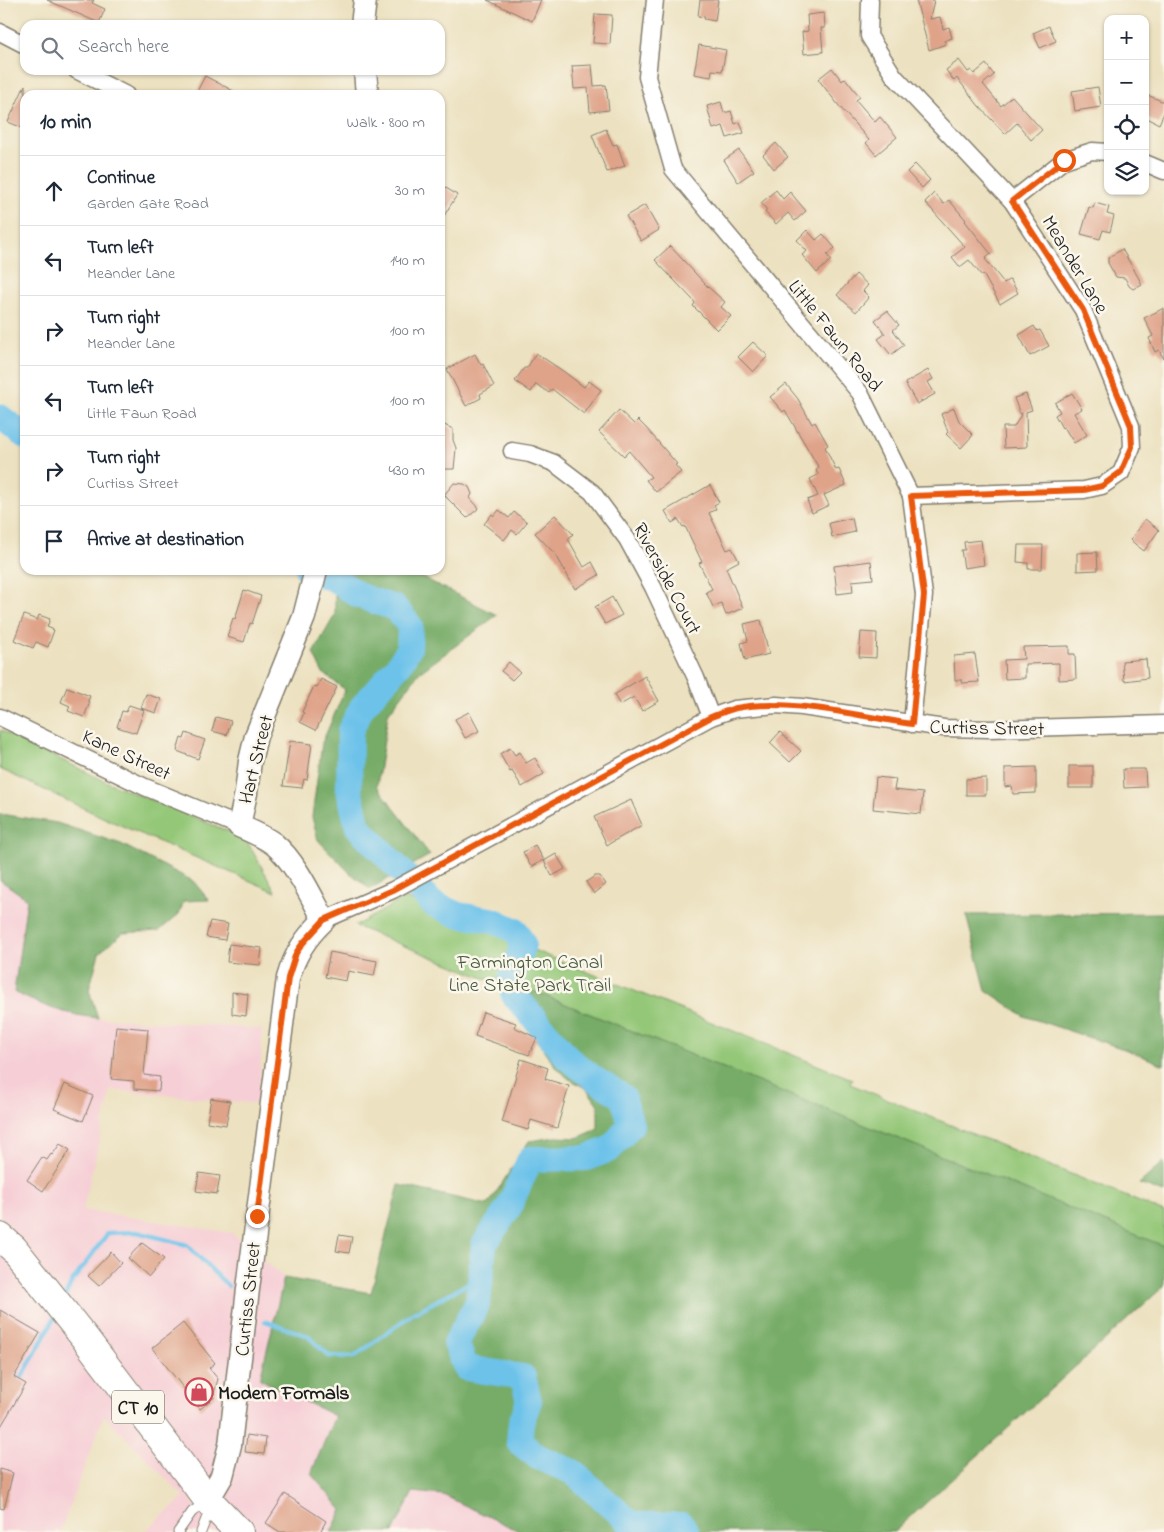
<!DOCTYPE html>
<meta charset="utf-8">
<style>
:root{--surface:#fff;--page:#f6f6f7;--text:#1f2937;--muted:#747a83;--line:#e0e1e3}
body{margin:0;font-family:"Indie Flower",sans-serif;background:var(--page);color:var(--text)}
.controls{position:absolute;right:15px;top:15px;display:grid;overflow:hidden;border-radius:10px;box-shadow:0 1px 4px #0004}
.controls button{width:45px;height:45px;display:grid;place-items:center;padding:0;border:0;border-bottom:1px solid var(--line);background:var(--surface);color:var(--text);font:25px sans-serif}
.stop{position:absolute;width:15px;height:15px;margin:-11px;border:4px solid #ea580c;border-radius:50%;background:#fff}
.stop.end{background:#ea580c;border-color:#fff;box-shadow:0 1px 5px #0008}
.list{margin:0;padding:0;list-style:none}
h2{display:flex;justify-content:space-between;align-items:center;height:65px;margin:0;padding:0 20px;font-size:21px}
h2 small{font-size:16px;font-weight:400;color:var(--muted)}
.list li{display:grid;grid-template-columns:32px 1fr auto;gap:15px;align-items:center;box-sizing:border-box;height:70px;padding:0 20px;border-top:1px solid var(--line)}
.list b{display:block;font-size:19px;white-space:nowrap}
.list p{margin:0;font-size:16px;white-space:nowrap;color:var(--muted)}
.list em{font-size:16px;font-style:normal;color:var(--muted)}
.icon{flex:none;width:28px;height:28px;fill:none;stroke:currentColor;stroke-width:2;stroke-linecap:round;stroke-linejoin:round}
.map{position:relative;flex:none;width:1164px;height:1532px;overflow:hidden}
.search{position:absolute;background:var(--surface);box-shadow:0 1px 4px #0004;left:20px;top:20px;width:425px;height:55px;display:flex;align-items:center;gap:12px;box-sizing:border-box;padding:0 18px;border-radius:15px;color:var(--muted);font-size:19px}
.panel{position:absolute;background:var(--surface);box-shadow:0 1px 4px #0004;left:20px;top:90px;width:425px;height:485px;border-radius:15px}
.map>svg:first-child{display:block}
.built{fill:#f6cfd6}
.green{fill:#94c778;stroke:#58724a}
.forest{fill:#77ac68;stroke:#4a6442}
.lines{fill:none;stroke-linecap:round;stroke-linejoin:round}
.stream{stroke:#6dc2ea;stroke-width:4.5}
.river{stroke:#6dc2ea;stroke-width:26}
.building{fill:#dfa389}
.lane-casing{stroke:#847e6e;stroke-width:11}
.street-casing{stroke:#847e6e;stroke-width:19}
.secondary-casing{stroke:#847e6e;stroke-width:25}
.highway-casing{stroke:#847e6e;stroke-width:30}
.lane{stroke:#fff;stroke-width:9}
.street{stroke:#fff;stroke-width:16}
.secondary{stroke:#fff;stroke-width:22}
.highway{stroke:#fff;stroke-width:28}
.route{stroke:#ea580c;stroke-width:6}
.labels{text-anchor:middle;stroke-width:5;stroke-linejoin:round;paint-order:stroke}
.shield{fill:#fbf7ec;stroke:#5f5e5a;stroke-width:1}
.shield-label{font-size:19px;font-weight:bold;fill:#1c1c1c}
.street-label{font-size:20px;fill:#1c1c1c;stroke:#fbf7ec}
.park-label{font-size:20px;fill:#46583c;stroke:#fbf7ec}
.poi-label{font-size:20px;font-weight:bold;fill:#1c1c1c;stroke:#fbf7ec;text-anchor:start}
</style>
<div class="map">
<svg width="1164" height="1532" viewBox="0 0 1164 1532">
<rect width="100%" height="100%" fill="#fbf7ec"/>
<filter id="ink" filterUnits="userSpaceOnUse"><feTurbulence type="fractalNoise" baseFrequency=".02" numOctaves="2"/><feDisplacementMap in="SourceGraphic" scale="10" xChannelSelector="R" yChannelSelector="G"/><feConvolveMatrix kernelMatrix="1 2 1 2 8 2 1 2 1" color-interpolation-filters="sRGB"/></filter>
<filter id="wash" filterUnits="userSpaceOnUse"><feTurbulence type="fractalNoise" baseFrequency=".0096" numOctaves="4" result="noise"/><feDisplacementMap in="SourceGraphic" scale="20" xChannelSelector="R" yChannelSelector="G"/><feGaussianBlur stdDeviation="1.12" result="paint"/><feColorMatrix in="noise" values="0 0 0 0 0 0 0 0 0 0 0 0 0 0 0 0 0 1.4 0 .05"/><feComposite in="paint" operator="in"/></filter>
<g filter="url(#wash)">
<rect width="100%" height="100%" fill="#ece1c0"/>
<g class="built">
<polygon points="0,880 27,898 75,1016 262,1029 259,1104 111,1090 83,1210 232,1233 284,1278 260,1379 335,1416 311,1474 342,1510 331,1532 258,1532 187,1498 227,1532 144,1532 184,1497 104,1415 60,1532 0,1532"/>
<polygon points="413,1492 443,1495 521,1532 393,1532"/>
</g>
<g class="green">
<polygon points="0,730 107,782 245,838 276,892 113,822 0,769"/>
<polygon points="405,898 852,1079 850,1084 1164,1212 1164,1248 836,1120 355,926"/>
</g>
<g class="forest">
<polygon points="335,570 408,570 497,615 419,673 388,714 377,786 430,855 370,889 348,871 318,840 312,817 322,743 345,690 322,672 313,653 335,615"/>
<path d="M 0,814 L 57,823 L 121,844 L 193,881 L 209,900 L 184,901 L 179,914 L 159,931 L 123,933 L 99,953 L 89,990 L 98,1018 C 65,1015 43,1006 14,992 L 27,899 L 0,880 Z"/>
<polygon points="1164,913 1164,1065 1124,1049 1024,1016 986,990 966,915"/>
<polygon points="533,991 1164,1246 1164,1286 894,1532 521,1532 443,1495 413,1492 393,1532 331,1532 342,1510 311,1474 335,1416 260,1379 284,1278 371,1293 399,1185 488,1205 529,1141 556,1137 577,1138 598,1129 598,1105 587,1089 568,1078 557,1068 524,1023"/>
<polygon points="1164,1162 1164,1193 1139,1184"/>
</g>
<g class="lines">
<g class="stream">
<polyline points="65,1296 72,1282 108,1233 137,1232 187,1245 228,1286"/>
<polyline points="265,1321 308,1336 329,1356 354,1357 412,1314 480,1277"/>
<polyline points="22,1377 55,1317"/>
</g>
<g class="river">
<polyline points="0,417 25,436"/>
<polyline points="308,570 334,579 360,596 395,608 410,626 409,648 399,665 362,707 350,731 349,790 358,827 433,904 458,915 492,920 516,931 523,944 510,982 514,995 570,1060 596,1080 623,1097 631,1125 610,1149 586,1158 530,1159 509,1207 484,1245 478,1302 456,1343 466,1368 523,1377 529,1401 521,1423 519,1442 538,1457 573,1472 633,1525 682,1525 687,1532"/>
</g>
</g>
<g id="blocks">
<g class="building">
<polygon points="47,0 94,0 92,3 105,9 99,23"/>
<polygon points="487,0 541,0 532,21"/>
<polygon points="700,0 718,0 715,21 704,19 705,17 698,16"/>
<polygon points="916,0 934,0 930,19 940,17 943,29 949,27 952,38 944,41 946,44 929,50"/>
<polygon points="824,13 825,28 821,28 823,52 804,54 802,32 808,31 807,15"/>
<polygon points="595,14 612,15 610,44 593,43"/>
<polygon points="1049,26 1056,41 1040,48 1033,33"/>
<polygon points="699,45 726,50 722,71 712,70 711,77 694,74"/>
<polygon points="959,60 968,72 971,70 974,74 986,64 994,75 983,84 1001,106 1012,96 1042,130 1031,140 1017,123 1005,134 978,105 957,78 954,81 946,70"/>
<polygon points="592,65 594,86 606,85 609,110 590,112 588,88 574,89 572,66"/>
<polygon points="832,68 842,81 845,78 860,97 856,100 875,122 880,117 897,137 876,155 866,143 869,140 839,106 818,79"/>
<polygon points="205,76 241,95 195,95"/>
<polygon points="25,85 25,129 8,122"/>
<polygon points="1098,87 1101,107 1075,111 1072,91"/>
<polygon points="1145,94 1164,102 1164,113 1159,124 1145,117"/>
<polygon points="721,102 724,113 731,111 735,124 740,122 744,133 727,138 723,126 713,129 707,106"/>
<polygon points="606,129 613,145 617,144 625,166 607,172 592,135"/>
<polygon points="776,143 788,157 774,169 763,155"/>
<polygon points="739,150 754,171 738,182 724,160"/>
<polygon points="915,164 930,180 922,188 907,172"/>
<polygon points="440,184 457,195 440,222"/>
<polygon points="776,190 783,199 790,192 806,211 795,221 788,213 776,224 765,212 767,210 761,203"/>
<polygon points="934,193 944,204 949,200 966,220 965,221 991,254 985,259 1004,283 1010,279 1018,293 1000,304 983,274 982,276 969,260 960,267 952,257 965,247 925,202"/>
<polygon points="1095,203 1109,207 1107,214 1114,216 1110,232 1103,230 1100,239 1081,234 1089,207 1093,208"/>
<polygon points="645,205 659,230 641,241 626,216"/>
<polygon points="807,230 816,240 823,234 835,248 827,255 831,260 817,273 802,255 807,251 797,240"/>
<polygon points="670,246 707,286 725,302 721,307 731,316 717,330 693,306 695,303 693,300 655,260"/>
<polygon points="1122,249 1142,284 1133,289 1129,286 1125,278 1116,277 1108,263 1108,258"/>
<polygon points="856,274 868,285 863,291 869,297 856,312 837,295"/>
<polygon points="1164,308 1164,359 1159,350 1155,352 1149,338 1153,336 1144,318"/>
<polygon points="887,311 899,325 893,330 904,345 891,355 878,339 885,334 875,320"/>
<polygon points="1034,326 1037,331 1040,330 1049,346 1030,356 1019,335"/>
<polygon points="753,342 768,356 753,372 738,357"/>
<polygon points="536,353 563,371 584,387 589,381 601,390 584,414 552,389 549,393 536,384 531,392 515,381 524,368 527,368"/>
<polygon points="475,354 481,365 483,364 494,386 480,394 481,398 466,406 447,369"/>
<polygon points="928,370 933,379 928,382 935,394 917,404 905,383"/>
<polygon points="786,384 798,399 812,424 815,422 828,445 825,447 836,470 839,469 846,485 824,495 829,505 812,513 807,500 818,496 810,479 818,475 816,470 819,468 785,410 783,412 770,397"/>
<polygon points="1072,393 1082,409 1074,413 1087,435 1074,443 1064,427 1062,428 1055,415 1060,412 1055,403"/>
<polygon points="1026,394 1032,410 1026,412 1027,447 1004,448 1003,427 1014,427 1022,413 1020,414 1014,398"/>
<polygon points="954,408 959,421 973,435 961,448 946,434 948,432 941,414"/>
<polygon points="619,410 634,424 638,420 648,430 677,464 675,465 681,472 656,492 646,480 651,477 629,451 624,456 599,432"/>
<polygon points="440,423 453,429 453,440 456,448 454,469 440,469"/>
<polygon points="454,483 464,484 469,487 472,494 470,498 479,508 467,518 444,495"/>
<polygon points="710,485 719,502 714,505 716,509 709,513 727,550 732,548 739,561 726,568 743,608 726,615 721,603 713,607 706,592 712,589 699,563 702,562 685,526 683,527 678,519 672,523 665,511"/>
<polygon points="499,510 509,518 514,512 527,522 517,534 512,530 504,540 484,524 492,514 494,516"/>
<polygon points="555,515 573,534 568,539 584,567 592,562 599,575 575,589 556,555 535,533"/>
<polygon points="852,518 855,532 832,537 829,523"/>
<polygon points="1145,519 1159,530 1144,551 1130,540"/>
<polygon points="981,540 984,565 964,568 961,550 965,550 964,542"/>
<polygon points="1018,545 1043,545 1042,569 1028,569 1028,563 1017,562"/>
<polygon points="1097,552 1098,570 1077,571 1077,553"/>
<polygon points="871,561 873,579 852,581 853,592 837,594 834,566"/>
<polygon points="244,590 261,596 252,624 250,623 244,642 227,637 233,618 235,619"/>
<polygon points="612,597 622,615 605,624 595,607"/>
<polygon points="24,615 37,620 39,615 50,619 47,627 54,630 48,647 36,642 33,648 14,640"/>
<polygon points="761,620 769,654 745,660 741,643 748,641 744,624"/>
<polygon points="861,632 877,633 876,658 859,657"/>
<polygon points="1069,646 1069,654 1075,654 1076,679 1059,680 1059,663 1025,664 1025,678 1005,679 1004,660 1024,659 1023,647"/>
<polygon points="975,654 979,682 962,683 962,680 955,680 954,656"/>
<polygon points="1146,659 1148,678 1124,681 1122,661"/>
<polygon points="509,662 520,672 512,680 501,671"/>
<polygon points="645,676 659,701 642,711 634,697 620,705 614,695"/>
<polygon points="321,679 337,687 316,730 300,722 304,713 302,712 314,686 317,687"/>
<polygon points="67,687 90,696 88,701 90,702 84,717 68,711 70,706 61,702"/>
<polygon points="146,694 161,699 156,713 141,708"/>
<polygon points="129,705 144,710 136,733 117,727 122,711 126,712"/>
<polygon points="469,712 479,731 465,738 455,719"/>
<polygon points="216,717 231,721 227,735 212,731"/>
<polygon points="780,732 801,751 790,762 770,743"/>
<polygon points="186,733 205,740 198,759 177,751 181,738 184,739"/>
<polygon points="290,741 312,744 307,780 304,779 302,788 283,786"/>
<polygon points="510,748 515,755 520,752 526,763 535,758 544,774 522,787 512,771 510,772 500,754"/>
<rect x="1069" y="766" width="24" height="22"/>
<polygon points="1036,767 1036,793 1013,794 1012,786 1005,787 1005,768"/>
<polygon points="1123,769 1145,769 1146,787 1124,788"/>
<polygon points="876,777 896,779 894,790 923,793 921,814 873,809"/>
<polygon points="986,778 986,795 966,795 966,779"/>
<polygon points="631,800 642,825 607,845 594,817"/>
<polygon points="535,845 544,860 531,867 523,852"/>
<polygon points="556,854 565,869 552,876 544,861"/>
<polygon points="595,876 600,876 606,884 594,894 586,882"/>
<polygon points="210,921 228,924 225,940 206,937"/>
<polygon points="229,944 262,948 260,965 227,962"/>
<polygon points="330,952 377,961 374,976 348,971 346,981 325,977"/>
<polygon points="232,992 248,994 246,1016 232,1014"/>
<polygon points="483,1012 516,1023 514,1027 537,1038 529,1055 475,1036"/>
<polygon points="116,1026 148,1029 144,1075 160,1077 159,1091 134,1089 134,1081 111,1079"/>
<polygon points="521,1059 548,1068 545,1079 569,1086 557,1128 531,1120 528,1130 502,1122"/>
<polygon points="65,1084 93,1096 83,1121 54,1109"/>
<polygon points="211,1098 230,1101 226,1125 207,1122"/>
<polygon points="60,1144 70,1150 43,1191 27,1180 42,1157 47,1160 51,1154 52,1155"/>
<polygon points="199,1173 220,1176 217,1194 196,1191"/>
<polygon points="339,1235 352,1237 349,1253 336,1251"/>
<polygon points="142,1243 164,1259 149,1277 128,1258"/>
<polygon points="111,1252 121,1263 99,1286 88,1276"/>
<polygon points="0,1310 40,1333 14,1377 26,1384 0,1428"/>
<polygon points="183,1323 215,1363 209,1368 218,1379 214,1393 216,1396 200,1409 152,1348"/>
<polygon points="247,1435 266,1438 264,1454 245,1452"/>
<polygon points="0,1469 13,1473 4,1509 0,1508"/>
<polygon points="285,1494 326,1521 320,1532 280,1532 266,1523"/>
</g>
</g>
</g>
<g filter="url(#ink)">
<use href="#blocks" fill-opacity="0" stroke="#847e6e" stroke-width="1"/>
<g class="lines">
<g class="lane-casing">
<g id="lane">
<polyline points="178,1532 192,1512 206,1502"/>
<polyline points="201,1532 208,1514 208,1506"/>
</g>
</g>
<g class="street-casing">
<g id="street">
<polyline points="655,0 647,77 673,169 860,393 911,496 924,595 912,724"/>
<polyline points="870,0 869,36 894,76 1012,201 1083,310 1131,426 1132,447 1121,473 1102,486 1084,490 911,496"/>
<polyline points="0,32 25,45"/>
<polyline points="76,70 126,95"/>
<polyline points="1145,163 1164,171"/>
<polyline points="1012,201 1064,160 1092,151 1108,152"/>
<polyline points="512,451 530,454 554,463 592,492 627,539 653,587 696,678 711,717"/>
<polyline points="0,717 145,787 239,826"/>
<polyline points="324,920 393,890 711,717 734,709 776,705 802,707 944,728 989,729 1164,724"/>
</g>
</g>
<g class="secondary-casing">
<g id="secondary">
<polyline points="362,25 365,0"/>
<polyline points="365,70 367,95"/>
<path d="M 208,1500 L 222,1476 L 230,1445 L 248,1289 L 288,978 C 295,954 306,937 324,920 C 311,896 295,861 274,844 C 263,836 251,831 239,826 L 246,793 L 250,761 L 256,736 L 304,617 L 316,570"/>
</g>
</g>
<g class="highway-casing">
<polyline id="highway" points="0,1237 14,1249 84,1337 208,1500 239,1532"/>
</g>
<use href="#lane" class="lane"/>
<use href="#street" class="street"/>
<use href="#secondary" class="secondary"/>
<use href="#highway" class="highway"/>
</g>
</g>
<g class="lines" filter="url(#ink)">
<path class="route" d="M 257,1216 L 288,978 L 296,953 L 303,943 L 324,920 L 393,890 L 711,717 C 719,714 728,710 736,708 C 790,698 858,716 912,724 L 924,595 L 911,496 L 1084,490 L 1102,486 L 1121,472 L 1132,447 L 1131,426 L 1083,310 L 1012,201 L 1064,160"/>
</g>
<defs>
<g id="shop-ring" transform="scale(1.4375)"><circle r="9.5" fill="#fbf7ec" stroke="#d1495b" stroke-width="1.5"/><path d="M-5-2.5h2.3a2.7 3.5 0 0 1 5.4 0H5L5.5 6h-11ZM-1.5-2.5h3a1.5 2.3 0 0 0-3 0Z" fill="#d1495b"/></g>
</defs>
<g fill-rule="evenodd">
<use href="#shop-ring" x="199" y="1392"/>
</g>
<g class="labels">
<rect class="shield" x="112" y="1390.5" width="52" height="33" rx="4"/>
<g class="shield-label">
<text x="138" y="1414">CT 10</text>
</g>
<g class="street-label">
<text transform="translate(1076 264) rotate(59)" y="7">Meander Lane</text>
<text transform="translate(836 335) rotate(51)" y="7">Little Fawn Road</text>
<text transform="translate(668 578) rotate(62)" y="7">Riverside Court</text>
<text transform="translate(987 727) rotate(1)" y="7">Curtiss Street</text>
<text transform="translate(127 754) rotate(25)" y="7">Kane Street</text>
<text transform="translate(255 759) rotate(-76)" y="7">Hart Street</text>
<text transform="translate(247 1299) rotate(-84)" y="7">Curtiss Street</text>
</g>
<g class="park-label">
<text x="530" y="968">Farmington Canal<tspan x="530" dy="23">Line State Park Trail</tspan></text>
</g>
<g class="poi-label">
<text x="218" y="1399">Modern Formals</text>
</g>
</g>
</svg>
<div class="controls">
<button>+</button>
<button>−</button>
<button><svg class="icon" aria-label="locate" viewBox="0 0 24 24"><circle cx="12" cy="12" r="6"/><path d="M12 2v4M12 18v4M2 12h4M18 12h4"/></svg></button>
<button><svg class="icon" aria-label="layers" viewBox="0 0 24 24"><path d="M12 4l9 5-9 5-9-5zM3 14l9 5 9-5"/></svg></button>
</div>
<div class="stop" style="left:1064px;top:160px"></div>
<div class="stop end" style="left:257px;top:1216px"></div>
<div class="search"><svg class="icon" aria-label="search" viewBox="0 0 24 24"><circle cx="10" cy="10" r="6"/><path d="M15 15l6 6"/></svg>Search here</div>
<section class="panel">
<h2>10 min<small>Walk · 800 m</small></h2>
<ul class="list">
<li><svg class="icon" aria-label="ahead" viewBox="0 0 24 24"><path d="M12 20V5M6 11l6-6 6 6"/></svg><div><b>Continue</b><p>Garden Gate Road</p></div><em>30 m</em></li>
<li><svg class="icon" aria-label="left" viewBox="0 0 24 24"><path d="M17 20v-9H6M10 6l-5 5 5 5"/></svg><div><b>Turn left</b><p>Meander Lane</p></div><em>140 m</em></li>
<li><svg class="icon" aria-label="right" viewBox="0 0 24 24"><path d="M7 20v-9h11M14 6l5 5-5 5"/></svg><div><b>Turn right</b><p>Meander Lane</p></div><em>100 m</em></li>
<li><svg class="icon" aria-label="left" viewBox="0 0 24 24"><path d="M17 20v-9H6M10 6l-5 5 5 5"/></svg><div><b>Turn left</b><p>Little Fawn Road</p></div><em>100 m</em></li>
<li><svg class="icon" aria-label="right" viewBox="0 0 24 24"><path d="M7 20v-9h11M14 6l5 5-5 5"/></svg><div><b>Turn right</b><p>Curtiss Street</p></div><em>430 m</em></li>
<li><svg class="icon" aria-label="arrive" viewBox="0 0 24 24"><path d="M6 21V4h12l-3 4 3 4H6"/></svg><div><b>Arrive at destination</b></div></li>
</ul>
</section>
</div>
